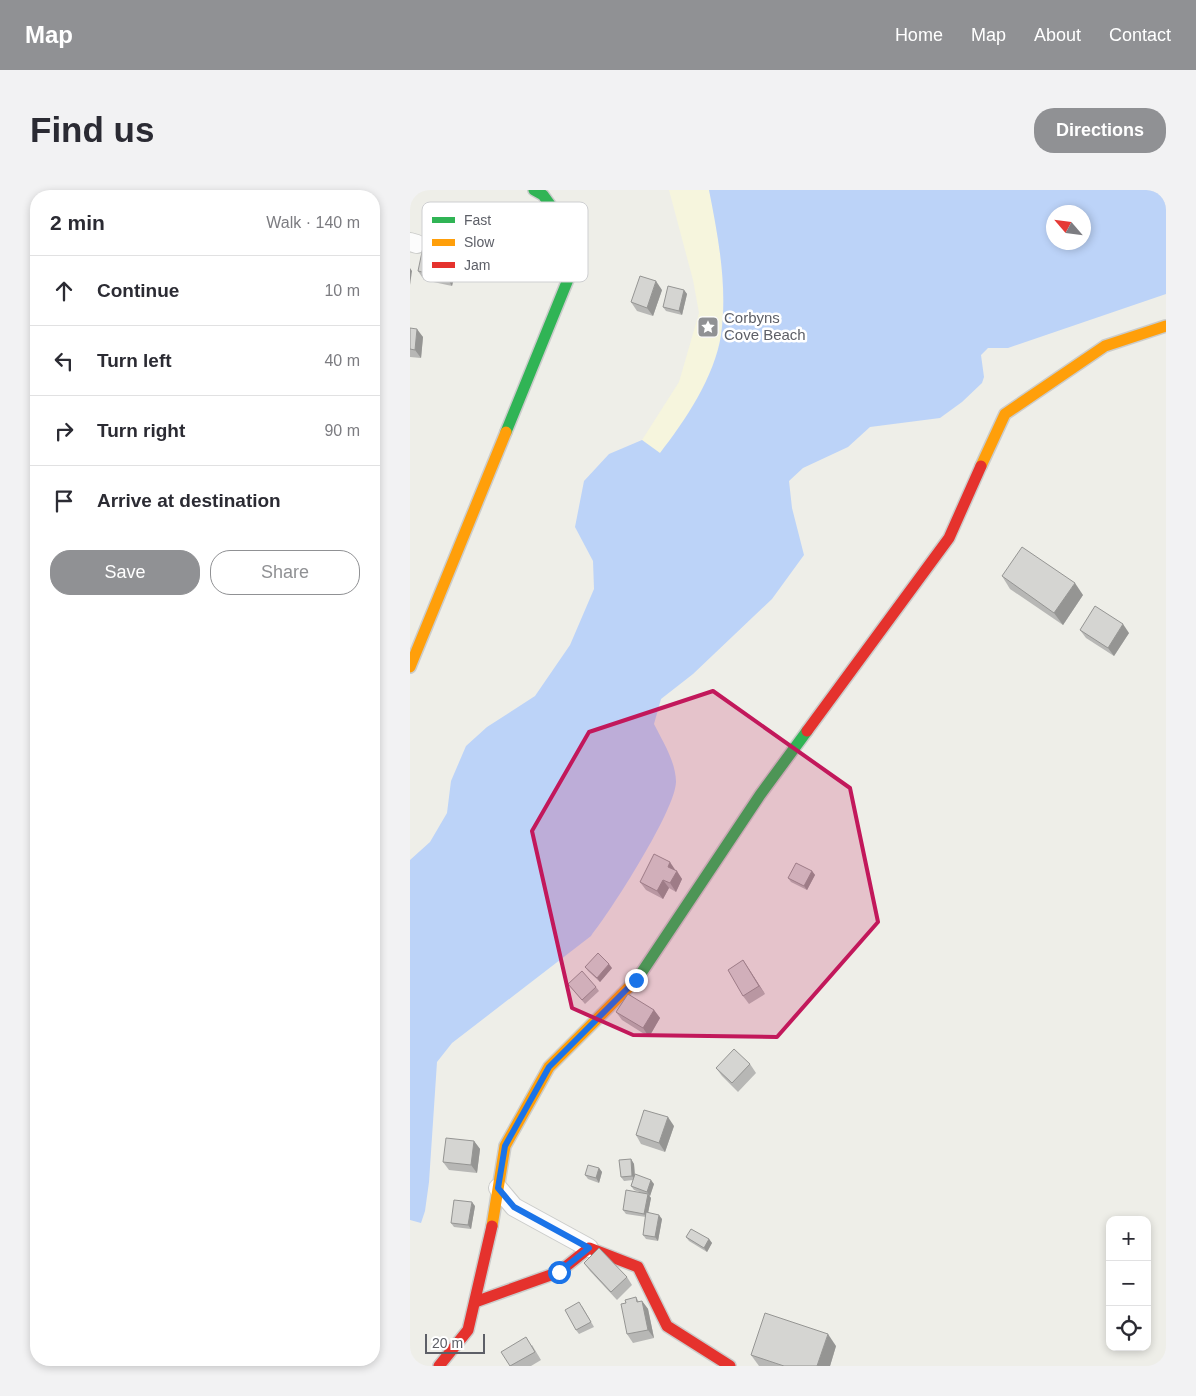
<!DOCTYPE html>
<meta charset="utf-8">
<style>
:root{--surface:#fff;--page:#f2f2f3;--text:#2b2b33;--muted:#7c7c81;--line:#e1e1e2;--accent:#909194}
body{margin:0;font-family:Helvetica,sans-serif;background:var(--page);color:var(--text)}
.controls{position:absolute;right:15px;bottom:15px;display:grid;overflow:hidden;border-radius:10px;box-shadow:0 2px 8px #0003}
.controls button{width:45px;height:45px;display:grid;place-items:center;padding:0;border:0;border-bottom:1px solid var(--line);background:var(--surface);color:var(--text);font:25px sans-serif}
.compass{position:absolute;left:636px;top:15px;width:45px;height:45px;border-radius:50%;background:var(--surface);box-shadow:0 2px 8px #0003;rotate:298deg}
.scale{position:absolute;left:15px;bottom:12px;width:60px;box-sizing:border-box;padding-left:5px;border:2px solid #5d5f67;border-top:0;font-size:14px;line-height:18px;white-space:nowrap;color:#5d5f67;-webkit-text-stroke:4px #fff;paint-order:stroke}
.stop{position:absolute;width:15px;height:15px;margin:-11px;border:4px solid #1a73e8;border-radius:50%;background:#fff}
.stop.end{background:#1a73e8;border-color:#fff;box-shadow:0 1px 5px #0008}
.list{margin:0;padding:0;list-style:none}
h2{display:flex;justify-content:space-between;align-items:center;height:65px;margin:0;padding:0 20px;font-size:21px}
h2 small{font-size:16px;font-weight:400;color:var(--muted)}
.list li{display:grid;grid-template-columns:32px 1fr auto;gap:15px;align-items:center;box-sizing:border-box;height:70px;padding:0 20px;border-top:1px solid var(--line)}
.list b{display:block;font-size:19px;white-space:nowrap}
.list em{font-size:16px;font-style:normal;color:var(--muted)}
.actions{display:flex;gap:10px;padding:15px 20px}
.actions a{flex:1;padding:11px 0;border:1px solid var(--accent);border-radius:20px;text-align:center;font-size:18px;color:var(--accent)}
.actions .main{background:var(--accent);color:#fff}
.icon{flex:none;width:28px;height:28px;fill:none;stroke:currentColor;stroke-width:2;stroke-linecap:round;stroke-linejoin:round}
.map{position:relative;flex:none;width:756px;height:1176px;overflow:hidden;border-radius:20px}
header{display:flex;align-items:center;gap:30px;box-sizing:border-box;height:70px;padding:0 25px;background:var(--accent);color:#fff}
header strong{font-size:24px}
nav{display:flex;gap:28px;margin-inline-start:auto;font-size:18px}
.intro{display:flex;align-items:center;justify-content:space-between;box-sizing:border-box;height:120px;padding:0 30px}
h1{margin:0;font-size:35px}
.button{padding:12px 22px;border-radius:20px;background:var(--accent);color:#fff;font-size:18px;font-weight:700}
main{display:flex;gap:30px;padding:0 30px}
aside{flex:1;background:var(--surface);border-radius:20px;box-shadow:0 2px 8px #0003}
.map>svg:first-child{display:block}
.sand{fill:#f6f5dd}
.water{fill:#bcd3f8;fill-rule:evenodd}
.lines{fill:none;stroke-linecap:round;stroke-linejoin:round}
.street-casing{stroke:#cbccca;stroke-width:20}
.fast-casing{stroke:#cbcccb;stroke-width:14}
.slow-casing{stroke:#cbcccb;stroke-width:14}
.jam-casing{stroke:#cbcccb;stroke-width:14}
.street{stroke:#fcfcfc;stroke-width:18}
.fast{stroke:#30b455;stroke-width:11}
.slow{stroke:#ff9f0a;stroke-width:11}
.jam{stroke:#e5322d;stroke-width:11}
.wall{fill:#b7b7b5}
.shaded-wall{fill:#959593}
.building{fill:#d5d5d2;stroke:#959593}
.route{stroke:#1a73e8;stroke-width:6}
.marked{fill:#c2185b;fill-opacity:0.2;stroke:#c2185b;stroke-width:4;stroke-linejoin:round}
.labels{text-anchor:middle;stroke-width:5;stroke-linejoin:round;paint-order:stroke}
.poi-label{font-size:15px;fill:#5d5f67;stroke:#fff;text-anchor:start}
.key{fill:#fff;stroke:#cecfd1;stroke-width:1}
.key-label{font-size:14px;fill:#5d5f67}
</style>
<header>
<strong>Map</strong>
<nav><a>Home</a><a>Map</a><a>About</a><a>Contact</a></nav>
</header>
<div class="intro"><h1>Find us</h1><a class="button">Directions</a></div>
<main>
<aside>
<h2>2 min<small>Walk · 140 m</small></h2>
<ul class="list">
<li><svg class="icon" aria-label="ahead" viewBox="0 0 24 24"><path d="M12 20V5M6 11l6-6 6 6"/></svg><div><b>Continue</b></div><em>10 m</em></li>
<li><svg class="icon" aria-label="left" viewBox="0 0 24 24"><path d="M17 20v-9H6M10 6l-5 5 5 5"/></svg><div><b>Turn left</b></div><em>40 m</em></li>
<li><svg class="icon" aria-label="right" viewBox="0 0 24 24"><path d="M7 20v-9h11M14 6l5 5-5 5"/></svg><div><b>Turn right</b></div><em>90 m</em></li>
<li><svg class="icon" aria-label="arrive" viewBox="0 0 24 24"><path d="M6 21V4h12l-3 4 3 4H6"/></svg><div><b>Arrive at destination</b></div></li>
</ul>
<div class="actions"><a class="main">Save</a><a>Share</a></div>
</aside>
<div class="map">
<svg width="756" height="1176" viewBox="0 0 756 1176">
<rect width="100%" height="100%" fill="#eeeee8"/>
<path class="sand" d="M 259,0 L 299,0 C 309,43 317,101 311,145 C 304,188 276,230 250,264 L 232,250 L 269,192 L 289,123 L 283,90 Z"/>
<path class="water" d="M 299,0 L 756,0 L 756,104 L 598,158 L 578,158 L 571,165 L 574,187 L 572,193 L 552,212 L 530,228 L 460,237 L 438,257 L 393,278 L 379,291 L 382,318 L 394,365 L 362,409 L 283,484 L 251,509 L 244,534 C 253,552 265,570 266,591 C 267,618 201,721 181,746 L 42,853 L 27,872 L 19,992 L 15,1021 L 11,1033 L 0,1030 L 0,670 L 20,652 L 37,623 L 41,591 L 56,556 L 77,537 L 125,506 L 160,455 L 184,399 L 183,371 L 165,337 L 174,291 L 199,264 L 232,250 L 250,263 C 275,231 305,186 311,145 C 318,97 308,46 299,0 ZM 644,22 L 674,22 L 674,52 L 644,52 Z"/>
<g class="lines">
<g class="street-casing">
<g id="street">
<polyline points="0,52 7,54"/>
<polyline points="88,998 104,1017 179,1058"/>
</g>
</g>
<g class="fast-casing">
<g id="fast">
<polyline points="96,242 159,87 165,49 133,5 124,0"/>
<polyline points="228,788 350,605 397,541"/>
</g>
</g>
<g class="slow-casing">
<g id="slow">
<polyline points="571,276 595,224 695,156 756,136"/>
<polyline points="0,477 96,242"/>
<polyline points="82,1036 95,956 139,877 228,788"/>
</g>
</g>
<g class="jam-casing">
<g id="jam">
<polyline points="397,541 539,348 571,276"/>
<polyline points="65,1112 149,1082 179,1058 228,1077 257,1136 320,1176"/>
<polyline points="29,1176 58,1140 82,1036"/>
</g>
</g>
<use href="#street" class="street"/>
<use href="#fast" class="fast"/>
<use href="#slow" class="slow"/>
<use href="#jam" class="jam"/>
</g>
<g class="wall">
<polygon points="52,53 42,96 14,90 8,81"/>
<polygon points="252,100 243,126 227,121 221,112"/>
<polygon points="274,100 277,104 272,125 256,121 253,117"/>
<polygon points="0,138 13,147 11,168 0,167"/>
<polygon points="592,386 673,405 653,435 600,399"/>
<polygon points="670,440 719,443 704,466 676,448"/>
<polygon points="265,680 272,689 266,702 259,698 253,709 236,700 230,692"/>
<polygon points="402,681 405,685 397,700 381,692 378,688"/>
<polygon points="333,770 355,804 339,814 333,806"/>
<polygon points="175,777 202,778 190,792 178,781"/>
<polygon points="158,794 186,797 189,801 175,814"/>
<polygon points="244,820 250,828 239,847 212,830 206,822"/>
<polygon points="340,874 346,883 328,902 312,886 306,878"/>
<polygon points="264,936 255,962 231,954 226,945"/>
<polygon points="64,951 70,959 67,983 39,980 33,972"/>
<polygon points="221,969 224,974 225,985 244,994 240,1006 239,1006 241,1008 238,1023 252,1029 248,1051 236,1049 233,1045 236,1027 216,1024 213,1020 232,1003 224,1000 221,996 223,990 214,991 211,987"/>
<polygon points="189,978 192,982 189,993 178,989 175,985"/>
<polygon points="65,1016 61,1039 44,1037 41,1033"/>
<polygon points="276,1047 299,1049 302,1053 297,1062 279,1051"/>
<polygon points="174,1073 217,1087 222,1095 207,1110 180,1081"/>
<polygon points="226,1107 229,1112 232,1111 238,1119 244,1148 223,1153 217,1144 216,1113"/>
<polygon points="172,1116 184,1137 169,1144 166,1140"/>
<polygon points="122,1155 131,1170 121,1176 100,1176"/>
<polygon points="426,1156 420,1176 349,1176 341,1165"/>
</g>
<g class="shaded-wall">
<polygon points="47,44 52,53 42,96 37,88"/>
<polygon points="0,78 2,81 0,95"/>
<polygon points="246,91 252,100 243,126 237,118"/>
<polygon points="274,100 277,104 272,125 269,121"/>
<polygon points="7,139 13,147 11,168 5,160"/>
<polygon points="665,393 673,405 653,435 644,423"/>
<polygon points="713,434 719,443 704,466 698,458"/>
<polygon points="260,672 266,681 258,677"/>
<polygon points="267,681 272,689 266,702 260,693"/>
<polygon points="402,681 405,685 397,700 394,696"/>
<polygon points="253,690 259,698 253,709 247,701"/>
<polygon points="333,770 339,779 355,804 349,796"/>
<polygon points="199,774 202,778 190,792 187,788"/>
<polygon points="244,820 250,828 239,847 233,838"/>
<polygon points="258,927 264,936 255,962 249,953"/>
<polygon points="64,951 70,959 67,983 61,975"/>
<polygon points="221,969 224,974 225,990 222,986"/>
<polygon points="189,978 192,982 189,993 186,988"/>
<polygon points="241,990 244,994 240,1006 237,1002"/>
<polygon points="238,1004 241,1008 237,1028 234,1024"/>
<polygon points="62,1012 65,1016 61,1039 58,1035"/>
<polygon points="249,1025 252,1029 248,1051 245,1047"/>
<polygon points="299,1049 302,1053 297,1062 294,1058"/>
<polygon points="232,1111 238,1119 244,1148 238,1140"/>
<polygon points="418,1144 426,1156 420,1176 407,1176"/>
</g>
<g class="building">
<polygon points="17,38 47,44 37,88 8,81"/>
<polygon points="230,86 246,91 237,118 221,112"/>
<polygon points="258,96 274,100 269,121 253,117"/>
<polygon points="0,138 7,139 5,160 0,159"/>
<polygon points="612,357 665,393 644,423 592,386"/>
<polygon points="685,416 713,434 698,458 670,440"/>
<polygon points="244,664 260,672 258,677 267,681 260,693 253,690 247,701 230,692"/>
<polygon points="386,673 402,681 394,696 378,688"/>
<polygon points="188,763 199,774 187,788 175,777"/>
<polygon points="333,770 349,796 333,806 318,780"/>
<polygon points="172,781 186,797 172,810 158,794"/>
<polygon points="218,804 244,820 233,838 206,822"/>
<polygon points="324,859 340,874 322,893 306,878"/>
<polygon points="234,920 258,927 249,953 226,945"/>
<polygon points="36,948 64,951 61,975 33,972"/>
<polygon points="221,969 222,986 211,987 209,970"/>
<polygon points="178,975 189,978 186,988 175,985"/>
<polygon points="225,984 241,990 237,1002 221,996"/>
<polygon points="216,1000 238,1004 234,1024 213,1020"/>
<polygon points="44,1010 62,1012 58,1035 41,1033"/>
<polygon points="236,1022 249,1025 245,1047 233,1045"/>
<polygon points="281,1039 299,1049 294,1058 276,1047"/>
<polygon points="189,1058 217,1087 201,1102 174,1073"/>
<polygon points="226,1107 227,1112 232,1111 238,1140 217,1144 211,1114 216,1113 215,1110"/>
<polygon points="169,1112 181,1132 166,1140 155,1120"/>
<polygon points="355,1123 418,1144 407,1176 374,1176 341,1165"/>
<polygon points="116,1147 125,1162 100,1176 91,1162"/>
</g>
<g class="lines">
<polyline class="route" points="149,1082 179,1058 104,1017 88,998 95,956 139,877 226,790"/>
</g>
<path class="marked" d="M 303,501 L 440,598 L 468,732 L 367,847 L 223,845 L 162,818 L 122,641 L 179,542 Z"/>
<defs>
<g id="sight-square" transform="scale(1.125)"><rect x="-9" y="-9" width="18" height="18" rx="4" fill="#909194" stroke="#fff"/><path d="M0-6L1.8-2.2L6-1.7L2.9 1.2L3.7 5.4L0 3.3L-3.7 5.4L-2.9 1.2L-6-1.7L-1.8-2.2Z" fill="#fff"/></g>
</defs>
<g fill-rule="evenodd">
<use href="#sight-square" x="298" y="137"/>
</g>
<g class="labels">
<g class="poi-label">
<text x="314" y="133">Corbyns<tspan x="314" dy="17">Cove Beach</tspan></text>
</g>
</g>
<rect x="12" y="12" width="166" height="80" rx="8" class="key"/>
<rect x="22" y="27" width="23" height="6" fill="#30b455"/>
<rect x="22" y="49" width="23" height="7" fill="#ff9f0a"/>
<rect x="22" y="72" width="23" height="6" fill="#e5322d"/>
<g class="key-label">
<text x="54" y="35">Fast</text>
<text x="54" y="57">Slow</text>
<text x="54" y="80">Jam</text>
</g>
</svg>
<div class="controls">
<button>+</button>
<button>−</button>
<button><svg class="icon" aria-label="locate" viewBox="0 0 24 24"><circle cx="12" cy="12" r="6"/><path d="M12 2v4M12 18v4M2 12h4M18 12h4"/></svg></button>
</div>
<svg class="compass" viewBox="-18 -18 36 36"><path d="M0-13l5 13h-10z" fill="#e53935"/><path d="M0 13l5-13h-10z" fill="#7c7c81"/></svg>
<div class="scale">20 m</div>
<div class="stop" style="left:149px;top:1082px"></div>
<div class="stop end" style="left:226px;top:790px"></div>
</div>
</main>
